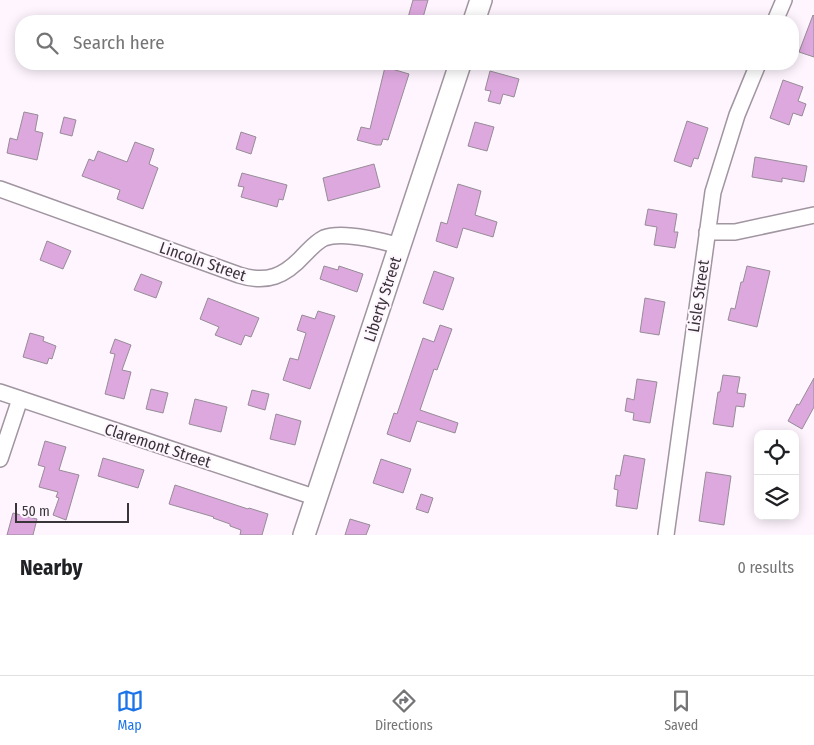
<!DOCTYPE html>
<style>
:root{--surface:#fff;--page:#f6f6f6;--text:#202124;--muted:#757577;--line:#e0e0e0;--accent:#1a73e8}
body{margin:0;font-family:"Fira Sans Condensed",sans-serif;background:var(--page);color:var(--text)}
.controls{position:absolute;right:15px;bottom:15px;display:grid;overflow:hidden;border-radius:10px;box-shadow:0 2px 12px #0003}
.controls button{width:45px;height:45px;display:grid;place-items:center;padding:0;border:0;border-bottom:1px solid var(--line);background:var(--surface);color:var(--text);font:25px sans-serif}
.scale{position:absolute;left:15px;bottom:12px;width:114px;box-sizing:border-box;padding-left:5px;border:2px solid #383438;border-top:0;font-size:14px;line-height:18px;white-space:nowrap;color:#383438;-webkit-text-stroke:4px #fef5fe;paint-order:stroke}
.list{margin:0;padding:0;list-style:none}
h2{display:flex;justify-content:space-between;align-items:center;height:65px;margin:0;padding:0 20px;font-size:21px}
h2 small{font-size:16px;font-weight:400;color:var(--muted)}
.icon{flex:none;width:28px;height:28px;fill:none;stroke:currentColor;stroke-width:2;stroke-linecap:round;stroke-linejoin:round}
.map{position:relative;flex:none;width:814px;height:535px;overflow:hidden}
.search{position:absolute;background:var(--surface);box-shadow:0 2px 12px #0003;left:15px;right:15px;top:15px;height:55px;display:flex;align-items:center;gap:12px;box-sizing:border-box;padding:0 18px;border-radius:20px;color:var(--muted);font-size:19px}
.sheet{height:140px;background:var(--surface)}
nav{display:flex;justify-content:space-around;align-items:center;box-sizing:border-box;height:70px;border-top:1px solid var(--line);background:var(--surface);font-size:14px;color:var(--muted)}
nav a{display:grid;justify-items:center;gap:2px}
nav .on{color:var(--accent)}
.map>svg:first-child{display:block}
.building{fill:#dda8de;stroke:#968c96}
.lines{fill:none;stroke-linecap:round;stroke-linejoin:round}
.minor-casing{stroke:#a095a0;stroke-width:18}
.secondary-casing{stroke:#a095a0;stroke-width:24}
.minor{stroke:#fff;stroke-width:15}
.secondary{stroke:#fff;stroke-width:21}
.labels{text-anchor:middle;stroke-width:4;stroke-linejoin:round;paint-order:stroke}
.street-label{font-size:16px;fill:#383438;stroke:#fef5fe}
</style>
<div class="map">
<svg width="814" height="535" viewBox="0 0 814 535">
<rect width="100%" height="100%" fill="#fef5fe"/>
<g class="building">
<polygon points="413,0 428,0 422,21 407,21"/>
<polygon points="813,15 814,16 814,57 799,52"/>
<polygon points="385,67 409,74 388,140 383,139 381,145 376,145 357,140 361,127 370,129"/>
<polygon points="490,71 519,79 514,97 503,94 500,104 488,101 491,91 485,90"/>
<polygon points="783,80 803,87 798,101 806,104 802,116 793,113 789,125 770,118"/>
<polygon points="24,112 38,115 35,131 43,133 37,160 7,153 10,138 17,140"/>
<polygon points="64,117 76,120 72,136 60,133"/>
<polygon points="687,121 708,128 698,159 694,158 691,167 674,161"/>
<polygon points="475,122 494,127 487,151 468,146"/>
<polygon points="241,132 256,137 251,154 236,149"/>
<polygon points="135,142 154,149 149,164 158,168 143,209 117,199 120,190 82,176 89,159 94,161 98,151 127,162"/>
<polygon points="755,157 807,166 804,182 782,178 782,182 752,177"/>
<polygon points="374,164 380,187 328,201 323,178"/>
<polygon points="242,173 287,185 283,200 279,199 277,207 241,197 244,187 238,186"/>
<polygon points="458,184 481,191 475,215 497,222 493,237 463,228 457,248 436,241 441,222 447,224"/>
<polygon points="648,209 677,214 674,232 678,232 675,248 654,245 657,227 645,225"/>
<polygon points="47,241 71,251 63,269 40,260"/>
<polygon points="324,266 338,270 339,266 363,274 357,292 320,279"/>
<polygon points="747,266 770,271 757,327 728,320 731,308 735,309 741,282 743,282"/>
<polygon points="434,271 454,278 443,310 423,303"/>
<polygon points="141,274 162,282 156,298 134,290"/>
<polygon points="208,298 259,318 251,337 245,335 241,345 215,335 219,327 200,319"/>
<polygon points="645,298 665,302 659,335 640,332"/>
<polygon points="318,311 335,316 310,389 283,380 290,358 298,360 306,333 297,330 302,315 315,319"/>
<polygon points="440,325 452,329 437,370 434,369 420,410 458,423 455,433 417,421 410,442 387,434 394,413 397,414 423,338 434,342"/>
<polygon points="30,333 44,337 43,341 56,346 52,359 49,358 47,364 23,357"/>
<polygon points="115,339 131,345 122,370 131,372 124,399 105,394 115,354 110,353"/>
<polygon points="723,375 740,377 737,393 746,394 744,407 736,406 733,427 713,424 718,392 720,392"/>
<polygon points="814,378 814,407 802,429 788,421 797,404 799,405"/>
<polygon points="637,379 657,382 650,423 633,420 634,413 625,411 627,398 634,400"/>
<polygon points="151,389 168,393 163,413 146,409"/>
<polygon points="252,390 269,394 265,410 248,405"/>
<polygon points="195,399 227,407 221,432 189,424"/>
<polygon points="276,414 301,421 295,445 270,439"/>
<polygon points="45,441 66,447 59,470 79,475 66,520 53,515 59,498 56,497 58,492 39,487 45,467 38,465"/>
<polygon points="624,455 645,459 637,509 616,506 618,490 614,489 616,475 620,476"/>
<polygon points="103,458 144,470 138,488 98,476"/>
<polygon points="381,459 411,469 403,493 373,483"/>
<polygon points="706,472 731,476 724,525 699,521"/>
<polygon points="175,485 248,509 249,508 268,514 262,535 240,535 241,530 230,526 230,524 213,518 214,517 169,504"/>
<polygon points="421,494 433,498 428,513 416,509"/>
<polygon points="13,513 37,519 33,535 7,535"/>
<polygon points="350,519 370,525 366,535 345,535"/>
</g>
<g class="lines">
<g class="minor-casing">
<g id="minor">
<polyline points="775,21 784,0"/>
<path d="M 0,189 L 239,275 C 267,284 285,276 304,255 C 310,249 316,242 324,238 C 342,231 382,241 400,246"/>
<polyline points="707,232 735,232 814,215"/>
<polyline points="0,392 317,498"/>
<polyline points="0,459 20,399"/>
<polyline points="666,535 713,192 737,115 758,64"/>
</g>
</g>
<g class="secondary-casing">
<g id="secondary">
<polyline points="474,21 481,0"/>
<polyline points="304,535 460,64"/>
</g>
</g>
<use href="#minor" class="minor"/>
<use href="#secondary" class="secondary"/>
</g>
<g class="labels">
<g class="street-label">
<text transform="translate(203 261) rotate(19)" y="6">Lincoln Street</text>
<text transform="translate(698 296) rotate(-82)" y="6">Lisle Street</text>
<text transform="translate(382 299) rotate(-72)" y="6">Liberty Street</text>
<text transform="translate(158 445) rotate(18)" y="6">Claremont Street</text>
</g>
</g>
</svg>
<div class="controls">
<button><svg class="icon" aria-label="locate" viewBox="0 0 24 24"><circle cx="12" cy="12" r="6"/><path d="M12 2v4M12 18v4M2 12h4M18 12h4"/></svg></button>
<button><svg class="icon" aria-label="layers" viewBox="0 0 24 24"><path d="M12 4l9 5-9 5-9-5zM3 14l9 5 9-5"/></svg></button>
</div>
<div class="scale">50 m</div>
<div class="search"><svg class="icon" aria-label="search" viewBox="0 0 24 24"><circle cx="10" cy="10" r="6"/><path d="M15 15l6 6"/></svg>Search here</div>
</div>
<section class="sheet">
<h2>Nearby<small>0 results</small></h2>
<ul class="list">
</ul>
</section>
<nav>
<a class="on"><svg class="icon" aria-label="map" viewBox="0 0 24 24"><path d="M3 6l6-2 6 2 6-2v14l-6 2-6-2-6 2zM9 4v14M15 6v14"/></svg>Map</a>
<a><svg class="icon" aria-label="directions" viewBox="0 0 24 24"><path d="M12 3l9 9-9 9-9-9zM9 14v-3h6M13 9l2 2-2 2"/></svg>Directions</a>
<a><svg class="icon" aria-label="saved" viewBox="0 0 24 24"><path d="M7 4h10v16l-5-4-5 4z"/></svg>Saved</a>
</nav>
